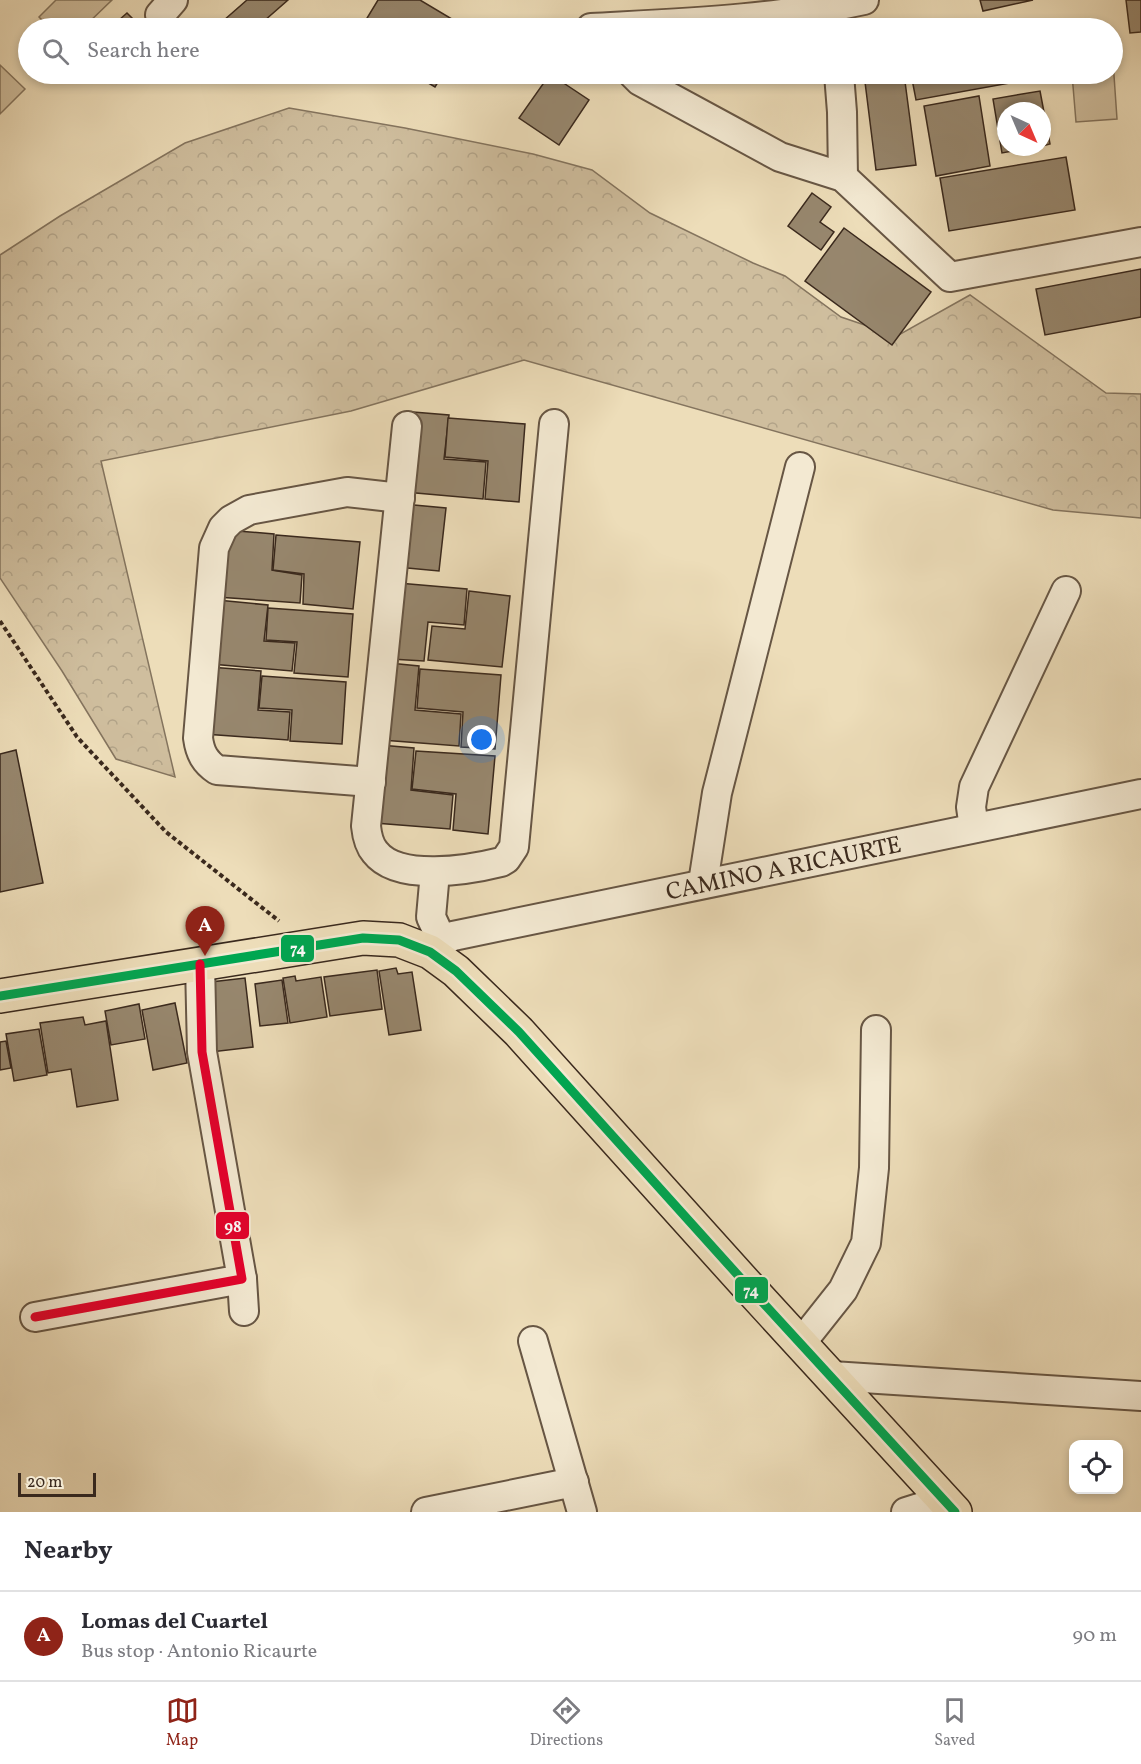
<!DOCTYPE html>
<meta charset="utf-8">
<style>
:root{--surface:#fff;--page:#f7f7f7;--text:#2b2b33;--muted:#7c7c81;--line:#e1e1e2;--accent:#8f2418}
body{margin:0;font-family:Vollkorn,serif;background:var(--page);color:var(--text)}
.controls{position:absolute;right:18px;bottom:18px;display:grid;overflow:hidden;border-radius:12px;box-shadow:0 3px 9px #0003}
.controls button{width:54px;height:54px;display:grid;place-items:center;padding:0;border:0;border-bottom:2px solid var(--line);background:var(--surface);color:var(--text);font:30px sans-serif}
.compass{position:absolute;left:997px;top:102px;width:54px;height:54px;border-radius:50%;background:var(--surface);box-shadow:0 3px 9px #0003;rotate:136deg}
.scale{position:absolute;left:18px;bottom:15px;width:78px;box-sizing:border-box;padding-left:6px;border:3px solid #3a291d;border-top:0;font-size:16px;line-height:21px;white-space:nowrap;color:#3a291d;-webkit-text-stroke:4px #f3e9d2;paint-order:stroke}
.you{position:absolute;left:482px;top:740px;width:21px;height:21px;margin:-15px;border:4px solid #fff;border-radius:50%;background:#1a73e8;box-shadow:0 0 0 9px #1a73e833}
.badge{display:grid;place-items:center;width:39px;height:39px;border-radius:50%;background:var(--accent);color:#fff;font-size:20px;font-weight:700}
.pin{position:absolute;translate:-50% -50px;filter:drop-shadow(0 2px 3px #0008)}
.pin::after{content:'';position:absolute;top:32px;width:21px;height:18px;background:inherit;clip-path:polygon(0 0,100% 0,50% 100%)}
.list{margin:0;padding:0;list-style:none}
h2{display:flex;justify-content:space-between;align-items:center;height:78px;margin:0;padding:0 24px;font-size:26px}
h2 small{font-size:20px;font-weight:400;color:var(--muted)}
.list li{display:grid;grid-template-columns:39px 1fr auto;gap:18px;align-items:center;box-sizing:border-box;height:90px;padding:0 24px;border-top:2px solid var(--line)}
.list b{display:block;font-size:22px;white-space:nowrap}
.list p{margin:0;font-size:20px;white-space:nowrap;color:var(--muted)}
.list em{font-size:20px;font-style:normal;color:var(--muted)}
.icon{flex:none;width:33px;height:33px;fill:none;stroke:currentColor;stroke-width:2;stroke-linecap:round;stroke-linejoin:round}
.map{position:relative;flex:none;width:1141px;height:1512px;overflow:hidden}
.search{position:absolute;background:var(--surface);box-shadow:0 3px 9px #0003;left:18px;right:18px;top:18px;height:66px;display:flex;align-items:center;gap:15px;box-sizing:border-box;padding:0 21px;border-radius:33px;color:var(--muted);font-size:22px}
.sheet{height:168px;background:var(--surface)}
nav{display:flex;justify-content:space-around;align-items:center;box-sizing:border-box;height:84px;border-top:2px solid var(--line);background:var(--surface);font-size:16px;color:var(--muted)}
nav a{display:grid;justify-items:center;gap:3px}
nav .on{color:var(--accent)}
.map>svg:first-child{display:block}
.forest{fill:url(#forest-crowns);stroke:#84745e;stroke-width:1.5}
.pitch{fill:#cfbe9e;stroke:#84745e;stroke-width:1.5}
.building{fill:#97876e;stroke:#3a291d;stroke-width:1.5}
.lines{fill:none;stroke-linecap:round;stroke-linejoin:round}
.minor-casing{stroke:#675644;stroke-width:32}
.major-casing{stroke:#3a291d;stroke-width:36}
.path{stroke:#3a291d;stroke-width:4;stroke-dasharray:4.5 3;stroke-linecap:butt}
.minor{stroke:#f3e9d2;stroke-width:28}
.major{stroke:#edddb9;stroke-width:33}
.bus-1-casing{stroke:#f3e9d2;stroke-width:14}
.bus-2-casing{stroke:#f3e9d2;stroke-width:14}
.bus-1{stroke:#00a651;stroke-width:9}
.bus-2{stroke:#e4002b;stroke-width:9}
.labels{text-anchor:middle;stroke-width:4.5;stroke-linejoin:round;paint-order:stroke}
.street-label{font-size:24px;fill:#3a291d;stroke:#f3e9d2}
.line-badge{stroke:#f3e9d2;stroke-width:2}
.badge-label{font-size:16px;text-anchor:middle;font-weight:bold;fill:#fff}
</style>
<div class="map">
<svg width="1141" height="1512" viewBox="0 0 1141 1512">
<defs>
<pattern id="forest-crowns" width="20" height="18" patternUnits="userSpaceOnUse" patternTransform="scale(1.5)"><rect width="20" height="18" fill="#cfbe9e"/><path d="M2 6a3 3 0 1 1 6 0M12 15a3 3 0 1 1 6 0" fill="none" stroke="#b2a388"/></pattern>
</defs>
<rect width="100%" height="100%" fill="#edddb9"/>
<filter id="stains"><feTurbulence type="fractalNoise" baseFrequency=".00333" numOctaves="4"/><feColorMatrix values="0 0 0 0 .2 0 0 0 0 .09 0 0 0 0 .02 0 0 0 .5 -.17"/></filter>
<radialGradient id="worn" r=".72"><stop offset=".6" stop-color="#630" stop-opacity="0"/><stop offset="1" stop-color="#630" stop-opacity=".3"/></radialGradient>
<polygon class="forest" points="289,108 405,128 533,154 592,170 650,213 753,263 785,276 841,317 897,336 970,295 1106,393 1141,394 1141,518 1053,510 524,360 351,411 101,461 175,777 116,759 62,671 0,578 0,255 60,216 185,143"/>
<g class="pitch">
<polygon points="56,0 112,0 83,28 50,28 39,17"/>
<polygon points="1113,61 1117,119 1076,122 1072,74 1112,74"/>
<polygon points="0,65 25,89 0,114"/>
</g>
<g class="building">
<polygon points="247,0 288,0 256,28 215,28"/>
<polygon points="378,0 420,0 467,28 361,28"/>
<polygon points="980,0 1033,0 983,11"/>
<polygon points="1126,0 1141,0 1141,32 1130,33"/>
<polygon points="127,13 142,28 110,28"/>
<polygon points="1044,19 1046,28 988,28"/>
<polygon points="193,74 206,74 199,79"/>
<polygon points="413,74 443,74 435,87"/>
<polygon points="550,74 589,100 559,145 519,118"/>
<polygon points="864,74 904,74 916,165 876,170"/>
<polygon points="911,74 1054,74 1054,75 916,100"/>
<polygon points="1040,91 1050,144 1042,146 1042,111 1006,111 1006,147 1035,147 1002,153 993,99"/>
<polygon points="979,96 990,166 936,176 924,106"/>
<polygon points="1066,157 1075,210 949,231 940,178"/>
<polygon points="812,193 831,207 820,222 834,232 821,250 788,226"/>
<polygon points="844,228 931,292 892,345 805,281"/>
<polygon points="1141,269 1141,317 1045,335 1036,289"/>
<polygon points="413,412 449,415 444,459 486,462 483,499 405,492"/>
<polygon points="448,418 525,424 519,502 485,499 488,461 445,457"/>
<polygon points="403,504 446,508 439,571 397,567"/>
<polygon points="225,530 274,534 272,570 302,575 300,603 217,597"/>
<polygon points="276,535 360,542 353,609 303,604 304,574 273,570"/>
<polygon points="398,583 467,589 464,625 428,622 424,661 391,659"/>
<polygon points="469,591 510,596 502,667 428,660 432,626 465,629"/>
<polygon points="217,600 268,605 264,641 295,643 292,671 211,664"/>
<polygon points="268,608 353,614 348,677 294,673 297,642 266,640"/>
<polygon points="389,663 419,666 415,710 461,714 459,746 382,740"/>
<polygon points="209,667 261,671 258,710 290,712 288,740 204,734"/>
<polygon points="420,669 501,675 495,749 461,747 463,712 417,708"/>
<polygon points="262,676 346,682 342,744 290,741 292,710 259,708"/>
<polygon points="380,745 414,748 411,790 453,795 450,829 375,823"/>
<polygon points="16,750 43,883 0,892 0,754"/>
<polygon points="416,751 495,756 488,834 453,830 456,794 412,789"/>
<polygon points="396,968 398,974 412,972 421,1030 389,1035 379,971"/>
<polygon points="377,970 382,1009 330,1016 324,977"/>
<polygon points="295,976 296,981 321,977 327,1017 290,1023 283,978"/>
<polygon points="245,978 253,1047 211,1052 202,983"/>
<polygon points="282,980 288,1023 260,1026 255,984"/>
<polygon points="175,1003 187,1063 153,1070 142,1010"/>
<polygon points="139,1004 145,1039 111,1045 105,1011"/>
<polygon points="83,1017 85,1025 106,1021 118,1100 77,1107 71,1069 48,1073 40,1023"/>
<polygon points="39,1029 47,1075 14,1081 6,1034"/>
<polygon points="6,1041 11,1068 0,1070 0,1042"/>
</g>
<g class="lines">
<g class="minor-casing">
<g id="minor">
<polyline points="160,15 173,0"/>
<path d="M 591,28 C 682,23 774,20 864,0"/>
<polyline points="633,74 640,81 780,157 843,177 950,277 1141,242"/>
<polyline points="839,74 842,112 843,177"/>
<path d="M 407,426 L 366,826 C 367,836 369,845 375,852 C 398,882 469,870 501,862 L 506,859 L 514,847 L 554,424"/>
<path d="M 371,782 L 217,770 C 205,762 200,753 198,738 L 214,548 L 223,528 L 231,520 L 249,510 L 347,492 L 400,498"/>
<polyline points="974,828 971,807 974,787 1066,591"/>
<polyline points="435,872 431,917 442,941"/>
<polyline points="703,883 717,793 800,467"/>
<path id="s1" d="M 430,952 L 438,943 L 453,936 L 1141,794"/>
<polyline points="242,1279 244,1311"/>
<polyline points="35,1317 242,1279 202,1052 200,964"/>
<polyline points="533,1341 582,1512"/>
<polyline points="801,1343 843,1290 866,1243 874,1168 876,1030"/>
<polyline points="832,1376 1141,1396"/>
<polyline points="426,1512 574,1482"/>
<polyline points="906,1512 944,1500"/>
</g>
</g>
<g class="major-casing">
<polyline id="major" points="0,996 363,938 399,940 430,952 456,971 519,1032 745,1283 955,1512"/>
</g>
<polyline class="path" points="0,621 77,737 166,832 279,921"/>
<use href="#minor" class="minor"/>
<use href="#major" class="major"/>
<g class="bus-1-casing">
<polyline id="bus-1" points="0,996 363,938 399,940 430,952 456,971 519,1032 745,1283 955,1512"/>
</g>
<g class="bus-2-casing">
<polyline id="bus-2" points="35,1317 242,1279 202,1052 200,964"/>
</g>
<use href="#bus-1" class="bus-1"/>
<use href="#bus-2" class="bus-2"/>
</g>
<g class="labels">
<g class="street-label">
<text dy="8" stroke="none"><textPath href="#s1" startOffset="366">CAMINO A RICAURTE</textPath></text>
</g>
</g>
<g class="line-badge">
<rect x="280" y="934" width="35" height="29" rx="6" fill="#00a651"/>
<rect x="215" y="1211" width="35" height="29" rx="6" fill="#e4002b"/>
<rect x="734" y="1276" width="35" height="28" rx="6" fill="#00a651"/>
</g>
<g class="badge-label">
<text x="298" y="954">74</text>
<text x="233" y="1232">98</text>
<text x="751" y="1296">74</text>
</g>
<rect width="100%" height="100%" filter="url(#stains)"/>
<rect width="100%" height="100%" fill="url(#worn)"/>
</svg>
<div class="controls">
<button><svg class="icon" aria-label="locate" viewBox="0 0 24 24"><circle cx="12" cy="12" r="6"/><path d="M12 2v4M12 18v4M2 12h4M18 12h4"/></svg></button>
</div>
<svg class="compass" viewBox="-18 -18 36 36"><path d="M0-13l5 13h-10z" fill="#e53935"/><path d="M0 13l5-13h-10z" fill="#7c7c81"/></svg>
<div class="scale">20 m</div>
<div class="you"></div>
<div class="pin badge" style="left:205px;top:956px">A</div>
<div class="search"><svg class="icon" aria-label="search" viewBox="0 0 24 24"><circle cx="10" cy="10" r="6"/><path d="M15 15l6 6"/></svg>Search here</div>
</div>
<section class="sheet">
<h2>Nearby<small></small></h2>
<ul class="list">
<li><span class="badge">A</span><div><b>Lomas del Cuartel</b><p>Bus stop · Antonio Ricaurte</p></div><em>90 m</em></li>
</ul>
</section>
<nav>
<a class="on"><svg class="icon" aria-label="map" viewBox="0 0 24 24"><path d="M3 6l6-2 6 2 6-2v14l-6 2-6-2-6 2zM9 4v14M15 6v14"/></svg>Map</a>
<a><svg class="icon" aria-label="directions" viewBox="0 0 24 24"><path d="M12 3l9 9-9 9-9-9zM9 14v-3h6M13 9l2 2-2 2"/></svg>Directions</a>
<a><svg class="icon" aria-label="saved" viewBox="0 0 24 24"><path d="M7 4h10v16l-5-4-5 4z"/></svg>Saved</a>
</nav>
